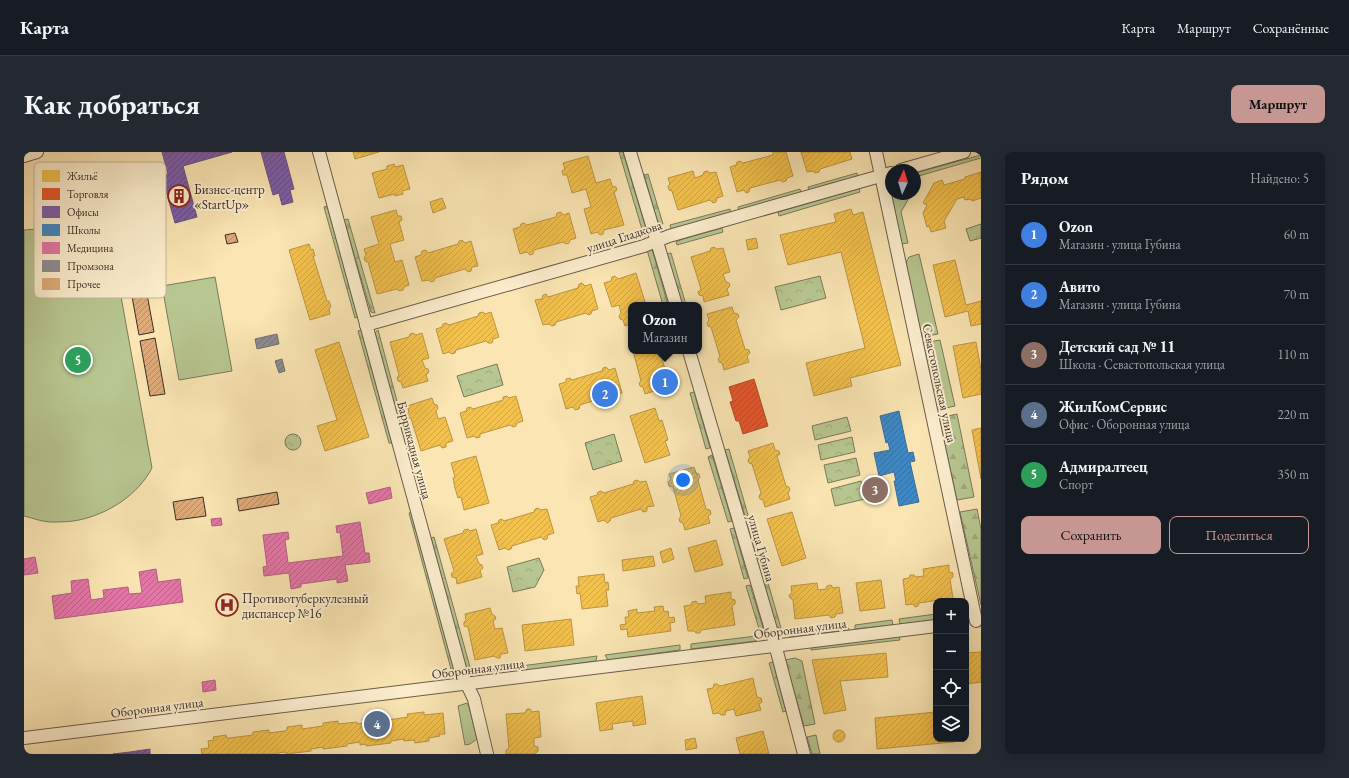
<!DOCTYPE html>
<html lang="ru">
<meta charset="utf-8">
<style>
:root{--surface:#171b24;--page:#242831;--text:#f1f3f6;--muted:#9ea1a6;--line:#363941;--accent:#c59692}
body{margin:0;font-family:"EB Garamond",serif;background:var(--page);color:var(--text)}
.controls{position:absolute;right:12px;bottom:12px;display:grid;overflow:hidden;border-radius:8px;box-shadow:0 4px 16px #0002}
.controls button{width:36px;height:36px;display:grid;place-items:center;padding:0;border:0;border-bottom:1px solid var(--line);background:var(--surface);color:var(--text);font:20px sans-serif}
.compass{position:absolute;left:861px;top:12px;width:36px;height:36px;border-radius:50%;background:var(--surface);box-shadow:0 4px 16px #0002;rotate:4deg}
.you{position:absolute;left:659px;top:328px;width:14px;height:14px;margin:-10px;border:3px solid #fff;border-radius:50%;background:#1a73e8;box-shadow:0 0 0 6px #1a73e833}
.badge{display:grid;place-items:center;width:26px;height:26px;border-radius:50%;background:var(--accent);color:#fff;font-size:13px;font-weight:700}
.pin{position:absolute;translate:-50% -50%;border:2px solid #fff;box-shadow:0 1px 4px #0006}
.popup{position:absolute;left:604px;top:150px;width:74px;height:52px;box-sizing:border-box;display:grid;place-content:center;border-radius:8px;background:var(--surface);filter:drop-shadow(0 1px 3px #0005);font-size:13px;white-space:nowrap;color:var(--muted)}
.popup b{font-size:15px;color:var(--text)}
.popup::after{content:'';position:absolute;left:50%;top:100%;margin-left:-8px;border:8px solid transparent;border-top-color:var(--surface)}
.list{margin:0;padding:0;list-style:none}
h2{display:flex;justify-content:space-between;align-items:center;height:52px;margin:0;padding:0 16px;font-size:17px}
h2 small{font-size:13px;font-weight:400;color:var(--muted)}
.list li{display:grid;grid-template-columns:26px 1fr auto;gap:12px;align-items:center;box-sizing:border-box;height:60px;padding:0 16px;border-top:1px solid var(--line)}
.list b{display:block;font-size:15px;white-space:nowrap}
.list p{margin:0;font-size:13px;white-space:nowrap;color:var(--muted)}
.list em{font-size:13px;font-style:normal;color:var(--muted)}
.actions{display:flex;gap:8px;padding:12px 16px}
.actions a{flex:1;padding:9px 0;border:1px solid var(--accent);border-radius:8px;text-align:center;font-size:14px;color:var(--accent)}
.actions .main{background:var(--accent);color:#111}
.icon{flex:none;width:22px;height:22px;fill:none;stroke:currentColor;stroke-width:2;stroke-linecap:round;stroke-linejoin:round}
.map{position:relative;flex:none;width:957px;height:602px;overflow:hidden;border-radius:8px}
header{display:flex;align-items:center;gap:24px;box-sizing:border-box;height:56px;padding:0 20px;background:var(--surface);border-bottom:1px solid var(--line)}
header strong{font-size:19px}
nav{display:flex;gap:22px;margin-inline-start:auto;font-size:14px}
.intro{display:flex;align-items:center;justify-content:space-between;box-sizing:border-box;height:96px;padding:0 24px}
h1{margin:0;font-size:28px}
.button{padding:10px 18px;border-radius:8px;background:var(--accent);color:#111;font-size:14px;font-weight:700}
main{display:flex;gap:24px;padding:0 24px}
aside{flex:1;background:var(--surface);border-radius:8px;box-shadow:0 4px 16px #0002}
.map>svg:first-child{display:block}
.grass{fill:#b8c691;stroke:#7a7a5d}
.forest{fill:url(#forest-firs);stroke:#7a7a5d}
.park{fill:url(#park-crowns);stroke:#7a7a5d}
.homes{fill:url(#homes-hatch);stroke:#bb9543}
.shops{fill:url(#shops-hatch);stroke:#b14b2c}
.offices{fill:url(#offices-hatch);stroke:#685081}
.schools{fill:url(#schools-hatch);stroke:#3e6d96}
.health{fill:url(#health-hatch);stroke:#b16182}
.industry{fill:url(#industry-hatch);stroke:#747072}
.building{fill:url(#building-hatch);stroke:#3b2e29}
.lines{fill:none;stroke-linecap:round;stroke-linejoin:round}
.minor-casing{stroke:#6b5c4c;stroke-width:14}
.minor{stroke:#fceece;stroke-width:12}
.labels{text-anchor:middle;stroke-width:4;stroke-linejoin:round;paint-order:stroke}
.poi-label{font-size:13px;fill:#3b2e29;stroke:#fceece;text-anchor:start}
.street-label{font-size:13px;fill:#3b2e29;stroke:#fceece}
.key{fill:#fceece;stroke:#c2b49c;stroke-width:1}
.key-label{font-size:11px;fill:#3b2e29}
</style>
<header>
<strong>Карта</strong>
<nav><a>Карта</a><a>Маршрут</a><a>Сохранённые</a></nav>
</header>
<div class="intro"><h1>Как добраться</h1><a class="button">Маршрут</a></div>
<main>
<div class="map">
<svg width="957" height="602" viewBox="0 0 957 602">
<defs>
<pattern id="forest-firs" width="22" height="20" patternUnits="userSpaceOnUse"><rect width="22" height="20" fill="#b8c691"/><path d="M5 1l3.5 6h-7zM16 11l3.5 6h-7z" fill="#9faa7d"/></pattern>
<pattern id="park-crowns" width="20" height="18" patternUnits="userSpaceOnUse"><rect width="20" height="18" fill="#b8c691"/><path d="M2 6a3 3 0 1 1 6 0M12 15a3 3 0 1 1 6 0" fill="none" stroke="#9faa7d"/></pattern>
<pattern id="homes-hatch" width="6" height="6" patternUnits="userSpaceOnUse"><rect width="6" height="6" fill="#f2c14e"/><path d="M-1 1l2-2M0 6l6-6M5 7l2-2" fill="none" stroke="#d0a644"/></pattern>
<pattern id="shops-hatch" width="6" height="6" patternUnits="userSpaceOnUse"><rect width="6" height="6" fill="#e4572e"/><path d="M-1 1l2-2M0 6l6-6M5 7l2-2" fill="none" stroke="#ba4827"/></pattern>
<pattern id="offices-hatch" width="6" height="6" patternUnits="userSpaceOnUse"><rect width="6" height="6" fill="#7b5ea7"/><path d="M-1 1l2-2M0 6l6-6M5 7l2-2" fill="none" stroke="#614a80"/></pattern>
<pattern id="schools-hatch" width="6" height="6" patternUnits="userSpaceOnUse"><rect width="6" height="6" fill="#3f88c5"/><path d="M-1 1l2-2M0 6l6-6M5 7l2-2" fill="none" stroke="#3670a0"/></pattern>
<pattern id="health-hatch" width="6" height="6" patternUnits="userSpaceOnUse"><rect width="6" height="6" fill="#e377a8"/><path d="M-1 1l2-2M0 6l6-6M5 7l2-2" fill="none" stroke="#b96289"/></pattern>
<pattern id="industry-hatch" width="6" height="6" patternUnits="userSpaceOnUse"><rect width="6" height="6" fill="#8d8d92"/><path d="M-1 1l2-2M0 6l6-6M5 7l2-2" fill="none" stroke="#747477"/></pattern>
<pattern id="building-hatch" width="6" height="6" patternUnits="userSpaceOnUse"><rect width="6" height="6" fill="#dfab7a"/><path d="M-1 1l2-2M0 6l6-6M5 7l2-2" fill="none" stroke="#b68c64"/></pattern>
</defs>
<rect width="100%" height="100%" fill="#fae5b3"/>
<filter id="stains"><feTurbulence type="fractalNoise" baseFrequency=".005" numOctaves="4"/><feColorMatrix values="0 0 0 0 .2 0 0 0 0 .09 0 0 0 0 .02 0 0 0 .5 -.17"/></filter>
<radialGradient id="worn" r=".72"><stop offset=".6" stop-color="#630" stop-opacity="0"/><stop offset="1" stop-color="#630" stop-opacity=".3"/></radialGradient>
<g class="grass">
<polygon points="957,3 957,6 891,25 891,21"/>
<polygon points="833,21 834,25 785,39 784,35"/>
<polygon points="835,36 836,40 755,64 754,60"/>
<polygon points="867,36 867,42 884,42 885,46 877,60 884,91 877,92 866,37"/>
<polygon points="776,37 777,41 715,59 714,55"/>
<polygon points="706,57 707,61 647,77 646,73"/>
<path d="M 29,76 C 51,80 72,85 89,100 L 128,316 C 114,343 84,362 55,368 C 46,370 36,370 27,370 C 18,370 9,366 0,364 L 0,78 Z"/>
<polygon points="698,76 699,80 653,93 652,90 659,87"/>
<polygon points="895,102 914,182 898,185 881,112 885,105"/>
<polygon points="191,125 208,219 155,228 138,134"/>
<polygon points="916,188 931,254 913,258 899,191"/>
<polygon points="912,462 912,468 876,472 875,467"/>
<polygon points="868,468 869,473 831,477 831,473"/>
<polygon points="824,474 825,478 766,485 765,481"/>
<polygon points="732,484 732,489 667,497 667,492"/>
<polygon points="875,484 876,488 787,498 787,494"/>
<polygon points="656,493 656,498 584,508 581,503"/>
<polygon points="573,504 572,509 497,519 497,514"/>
<polygon points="490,514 491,520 458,524 457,519"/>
<polygon points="443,551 445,555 453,587 446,592 441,593 434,554"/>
<polygon points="792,583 796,602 788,602 783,585"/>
</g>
<g class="forest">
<polygon points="595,0 599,0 624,83 620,84"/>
<polygon points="624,22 639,72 637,72 633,68 620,23"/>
<polygon points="303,54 334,165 331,166 300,55"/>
<polygon points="324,67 351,161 347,160 320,68"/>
<polygon points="628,97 644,153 639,153 623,98"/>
<polygon points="647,101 662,153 658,153 643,102"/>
<polygon points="337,178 368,291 365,291 334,179"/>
<polygon points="354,178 388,305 385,306 351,181"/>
<polygon points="670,240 686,296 682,297 666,241"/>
<polygon points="933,262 950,345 933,348 915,266"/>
<polygon points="705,297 724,363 721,364 701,298"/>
<polygon points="688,303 708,369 704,370 684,305"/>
<polygon points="953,357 957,377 957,453 936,360"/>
<polygon points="388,360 430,517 427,517 385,361"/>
<polygon points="727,372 757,476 756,477 752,473 723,373"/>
<polygon points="710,376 724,426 720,427 706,377"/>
<polygon points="410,385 446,515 442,516 407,386"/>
<polygon points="726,433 740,479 736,480 722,434"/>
<polygon points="771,506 778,509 791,572 780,574 761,508"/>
<polygon points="749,510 762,559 759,560 745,511"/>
</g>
<g class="park">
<polygon points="957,72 957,86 946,89 942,77"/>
<polygon points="796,124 802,146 757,158 751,135"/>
<polygon points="473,212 479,233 440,245 433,224"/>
<polygon points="823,265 827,279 791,288 788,274"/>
<polygon points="590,282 598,309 569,318 561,291"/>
<circle cx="269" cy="290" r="8"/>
<polygon points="828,285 831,300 797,308 794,293"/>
<polygon points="832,306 836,323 804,331 800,313"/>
<polygon points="837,329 841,347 811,354 807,337"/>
<polygon points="515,406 520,418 511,435 489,440 483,415"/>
</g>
<g class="homes">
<polygon points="329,0 355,0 331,7"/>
<polygon points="749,0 762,0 769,24 763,26 762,29 759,30 756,28 726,36 725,40 722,41 720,38 713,40 706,15 712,13 713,10 716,9 719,11 749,3"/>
<polygon points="777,0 826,0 828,7 796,17 795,20 791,21 789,19 783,20"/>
<polygon points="564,4 572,31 586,27 588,34 592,35 593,38 590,40 600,73 580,78 579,82 576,83 573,80 567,82 560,57 567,55 562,37 548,41 543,23 539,23 538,19 541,17 539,11"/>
<polygon points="370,12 371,15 379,13 386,37 378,39 379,42 371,44 371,42 355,46 348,21 363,17 363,14"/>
<polygon points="669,19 671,26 679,23 680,20 683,19 686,21 692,20 699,44 693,46 692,50 689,51 686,48 654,58 648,39 645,38 644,34 646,32 644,26"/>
<polygon points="957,20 957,46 948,49 947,47 941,48 940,45 933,47 920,69 922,76 907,80 905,74 903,75 899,61 903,53 899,51 910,31 918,28 920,33 941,27 941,25"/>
<polygon points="418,46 422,56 409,61 406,50"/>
<polygon points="827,57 829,63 839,60 877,213 826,226 828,234 790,244 782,211 841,196 817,100 764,113 756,83 812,70 810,62"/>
<polygon points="372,58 374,64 377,64 378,68 375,70 380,88 366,92 371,110 378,108 385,133 380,135 379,138 375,139 373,137 353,142 344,110 341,109 340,106 342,103 340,97 355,92 347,65"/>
<polygon points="537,60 539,63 545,61 552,86 546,88 545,91 542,92 539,90 510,98 509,102 506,103 503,100 496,102 489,77 496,75 497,72 500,71 503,73 532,65 533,61"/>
<polygon points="732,86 734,96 724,98 722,88"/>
<polygon points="438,88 441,91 447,89 454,114 448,115 447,119 444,120 441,117 411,126 410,129 407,130 405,128 398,129 391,105 397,103 398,99 402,98 404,101 434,92 435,89"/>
<polygon points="285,92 287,98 289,97 291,104 289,104 303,149 305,149 307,155 305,156 306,162 286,168 265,98"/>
<polygon points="690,95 693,97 699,96 706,120 699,122 702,130 705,131 706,134 703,137 705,143 680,150 679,144 675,143 674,140 677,137 667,105 686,99 687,96"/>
<polygon points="931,108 942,153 957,149 957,172 947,174 944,159 921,165 909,113"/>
<polygon points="612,121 622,153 607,153 607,172 601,174 599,168 596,167 595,164 597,161 595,153 588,155 580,131 587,129 588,125 591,124 594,127"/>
<polygon points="558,131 561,134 567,132 574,157 568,159 567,162 564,163 562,161 532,170 531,173 528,174 525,172 519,173 511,148 518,147 519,143 522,142 524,145 554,136 555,132"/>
<polygon points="708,155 710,161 714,162 715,165 712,168 721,197 725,198 726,201 723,204 725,210 700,218 698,211 695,210 694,207 696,205 687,175 684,174 683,171 685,168 683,162"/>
<polygon points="459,160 461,162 467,160 475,185 469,187 468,191 464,191 462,189 432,198 431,201 428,202 425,200 419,202 412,177 418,175 419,172 422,171 425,173 454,164 455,161"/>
<polygon points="389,181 392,183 398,181 405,206 398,208 401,216 404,217 405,220 402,223 404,229 379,236 377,230 374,229 373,226 375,223 366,190 385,185 386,182"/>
<polygon points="315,190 345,285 301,299 293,274 313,268 291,198"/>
<polygon points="952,190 957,217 957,242 939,246 929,194"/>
<polygon points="609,199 636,199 642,221 646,222 647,225 644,228 646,234 621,242 619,235 616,234 615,231 617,229"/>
<polygon points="582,215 585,218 591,216 598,241 592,243 591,246 588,247 585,244 556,253 555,257 551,258 549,255 542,257 535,232 542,230 542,227 546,226 548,228 578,219 579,216"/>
<polygon points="483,244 485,246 492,244 499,269 493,271 492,274 489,275 486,273 456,282 456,285 452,286 450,284 443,286 436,261 442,259 443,256 446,255 449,257 479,248 479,245"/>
<polygon points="408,246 410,252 413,253 414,256 412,259 414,267 421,265 429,289 422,291 422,295 418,296 416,293 397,299 387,266 383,266 383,262 385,260 383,254"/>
<polygon points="631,256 635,269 638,268 644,288 641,289 646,303 621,311 606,264"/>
<polygon points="957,276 957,327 948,278"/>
<polygon points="749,291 751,298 755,299 756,302 753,304 762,334 765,335 766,338 764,341 766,347 741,355 739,348 736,347 735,344 737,341 728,312 725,311 724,308 726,305 724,299"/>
<polygon points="452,304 465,351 440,358 437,345 434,346 431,336 429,326 431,325 427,311"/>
<polygon points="670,315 672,321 675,322 676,325 674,328 682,357 686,358 687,362 684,364 686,371 661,378 659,371 656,370 655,367 657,364 649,335 645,334 644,330 647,328 645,322"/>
<polygon points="613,328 616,330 622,329 630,354 623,355 623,359 619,360 617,357 587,366 586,369 583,371 580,368 574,370 566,345 573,343 574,340 577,339 580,341 609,332 610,329"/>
<polygon points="514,356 517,358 523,357 530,381 524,383 523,387 520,388 517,385 488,394 487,397 484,398 481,396 475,398 467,373 474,371 475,368 478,367 480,369 510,360 511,357"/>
<polygon points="768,360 782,406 758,414 743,367"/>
<polygon points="444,377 446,379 452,377 459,402 452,404 455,412 458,413 459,416 456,419 458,425 433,432 432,426 428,425 427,422 430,419 420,387 439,381 440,378"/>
<polygon points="692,388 699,413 671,420 664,396"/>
<polygon points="647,396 650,407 639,411 636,400"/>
<polygon points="629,404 631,414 599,419 598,408"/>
<polygon points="925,413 925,420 929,421 929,425 926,427 929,446 895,451 894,454 891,455 889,452 882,453 879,427 885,426 886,423 890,423 892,425 900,424 899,417"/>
<polygon points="580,422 581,431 584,430 585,438 582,438 584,454 558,457 556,441 553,442 552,434 555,434 554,425"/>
<polygon points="857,428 861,456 836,459 832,431"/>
<polygon points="793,431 794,438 802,437 803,434 807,433 809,436 815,435 819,461 812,462 811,465 807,466 805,463 771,467 769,448 766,446 765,443 768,441 767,434"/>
<polygon points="707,440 707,447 711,448 711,452 708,454 711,473 677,478 676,481 672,481 670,479 664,479 660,454 667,453 668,450 672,449 674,452 682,451 681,444"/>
<polygon points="639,454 640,460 644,459 645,466 650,465 651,470 646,471 647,479 604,485 603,477 597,478 596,473 602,472 601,465 605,465 604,459 613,457 613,461 631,459 630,455"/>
<polygon points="466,456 468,462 471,464 472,467 469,469 471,477 478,476 484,501 477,502 476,506 473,506 470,504 451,508 444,475 440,474 440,470 442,468 441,462"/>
<polygon points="547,467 550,493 501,499 498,473"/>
<polygon points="957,500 957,530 942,532 942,501"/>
<polygon points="862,501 864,525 816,529 822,558 800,562 788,508"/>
<polygon points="729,526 733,545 737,546 738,550 735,552 737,558 712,564 710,557 702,559 701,563 697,563 695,561 689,562 683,537 689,536 690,532 693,532 696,534"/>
<polygon points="618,544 622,572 609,574 609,569 588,572 589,577 576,579 572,551"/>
<polygon points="503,557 506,557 508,560 515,559 517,585 510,586 510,594 514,595 514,599 511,602 482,602 482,598 485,596 482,562 501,561"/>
<polygon points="400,560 400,563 419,561 421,582 415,582 416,584 405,586 405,589 391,591 390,588 380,589 380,587 367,589 367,591 342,594 342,592 336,593 336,590 323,592 323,594 299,597 299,595 287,597 287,599 262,602 262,600 254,601 254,602 178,602 177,597 185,596 184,589 190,588 189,585 202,583 203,586 205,586 229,583 229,580 245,578 245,581 261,579 263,578 263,575 278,573 278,577 299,574 299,571 314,569 314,572 333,570 333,572 342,571 341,567 358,565 359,568 371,567 384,565 383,562"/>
<polygon points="912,560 912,587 930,587 930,590 853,597 851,566"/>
<circle cx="815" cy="584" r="6"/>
<polygon points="739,579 745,602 716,602 712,586"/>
<polygon points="671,586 673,596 662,598 661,588"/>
</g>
<polygon class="shops" points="730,227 744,274 719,282 715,269 712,269 706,250 709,249 705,235"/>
<g class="offices">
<polygon points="138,0 208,0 159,14 173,65 151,71 138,24 144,22"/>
<polygon points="237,0 260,0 270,37 266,38 269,50 258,53 255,41 249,43"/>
<polygon points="126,597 126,602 89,602 106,600"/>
</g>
<polygon class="schools" points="875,259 884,301 889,300 891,309 886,310 895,350 875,354 870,329 872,329 870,320 855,324 850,301 866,298 864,290 862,291 856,264"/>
<g class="health">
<polygon points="366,335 368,346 345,352 342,341"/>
<polygon points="197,366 198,373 188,374 187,367"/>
<polygon points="336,370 341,401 345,401 346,410 321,413 324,429 313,431 313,427 277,432 277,435 267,437 265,421 240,424 239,415 243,414 239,383 264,380 265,387 261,388 264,411 319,404 316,380 313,381 312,374"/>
<polygon points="11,405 14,421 0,423 0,407"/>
<polygon points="132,417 134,430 156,427 159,450 31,467 28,444 48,441 47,429 64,427 67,448 80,446 79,438 104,435 105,442 118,441 115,420"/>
<polygon points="191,528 192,538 179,540 178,530"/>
</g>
<g class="industry">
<polygon points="253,182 255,192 233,197 231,187"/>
<polygon points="258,207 261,219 255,221 251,209"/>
</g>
<g class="building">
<polygon points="211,81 214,90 203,92 201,83"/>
<polygon points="120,126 130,180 115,183 105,128"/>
<polygon points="131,186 141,242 126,244 116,189"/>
<polygon points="253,340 255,352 215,359 213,347"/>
<polygon points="179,345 182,364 152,368 149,350"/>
</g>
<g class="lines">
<g class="minor-casing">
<g id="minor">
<polyline points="295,0 437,520 450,547 463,602"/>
<polyline points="606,0 652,153"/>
<polyline points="852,0 952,469"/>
<polyline points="0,4 13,0"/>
<polyline points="877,18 940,0"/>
<polyline points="342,173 620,94 645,84 867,21"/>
<polyline points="665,199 748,481 780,602"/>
<polyline points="0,586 912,474"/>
</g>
</g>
<use href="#minor" class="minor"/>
</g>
<defs>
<g id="building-ring" transform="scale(1.15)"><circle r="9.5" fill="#fceece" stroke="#8f2418" stroke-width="1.5"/><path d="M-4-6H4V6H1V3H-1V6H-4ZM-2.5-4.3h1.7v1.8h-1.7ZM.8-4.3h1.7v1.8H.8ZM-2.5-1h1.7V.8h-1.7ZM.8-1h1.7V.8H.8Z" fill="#8f2418"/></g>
<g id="hospital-ring" transform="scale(1.15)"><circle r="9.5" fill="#fceece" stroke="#8f2418" stroke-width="1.5"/><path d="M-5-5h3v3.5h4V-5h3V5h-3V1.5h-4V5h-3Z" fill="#8f2418"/></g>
</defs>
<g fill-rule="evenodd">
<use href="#building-ring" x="155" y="44"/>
<use href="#hospital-ring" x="203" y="453"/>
</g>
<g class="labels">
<g class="poi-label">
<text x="170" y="42">Бизнес-центр<tspan x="170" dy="15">«StartUp»</tspan></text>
<text x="218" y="451">Противотуберкулезный<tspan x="218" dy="15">диспансер №16</tspan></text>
</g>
<g class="street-label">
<text transform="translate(600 84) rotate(-18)" y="5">улица Гладкова</text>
<text transform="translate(916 231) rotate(78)" y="5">Севастопольская улица</text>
<text transform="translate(391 298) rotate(75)" y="5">Баррикадная улица</text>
<text transform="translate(738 396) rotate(74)" y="5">улица Губина</text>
<text transform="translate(776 476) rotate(-7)" y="5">Оборонная улица</text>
<text transform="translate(454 516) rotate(-7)" y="5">Оборонная улица</text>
<text transform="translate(133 555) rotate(-7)" y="5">Оборонная улица</text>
</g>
</g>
<rect x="10" y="10" width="132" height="136" rx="6" class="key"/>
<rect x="18" y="18" width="18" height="12" fill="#f2c14e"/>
<rect x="18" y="36" width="18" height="12" fill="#e4572e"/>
<rect x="18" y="54" width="18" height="12" fill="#7b5ea7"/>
<rect x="18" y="72" width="18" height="12" fill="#3f88c5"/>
<rect x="18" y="90" width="18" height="12" fill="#e377a8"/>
<rect x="18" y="108" width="18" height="12" fill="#8d8d92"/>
<rect x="18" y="126" width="18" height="12" fill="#dfab7a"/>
<g class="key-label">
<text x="43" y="28">Жильё</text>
<text x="43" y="46">Торговля</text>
<text x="43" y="64">Офисы</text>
<text x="43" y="82">Школы</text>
<text x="43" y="100">Медицина</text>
<text x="43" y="118">Промзона</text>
<text x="43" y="136">Прочее</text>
</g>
<rect width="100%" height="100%" filter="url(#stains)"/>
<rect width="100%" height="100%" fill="url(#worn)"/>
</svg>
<div class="controls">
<button>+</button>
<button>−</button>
<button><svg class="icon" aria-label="locate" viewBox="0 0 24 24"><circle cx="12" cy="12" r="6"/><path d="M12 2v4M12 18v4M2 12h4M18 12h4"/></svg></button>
<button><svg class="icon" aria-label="layers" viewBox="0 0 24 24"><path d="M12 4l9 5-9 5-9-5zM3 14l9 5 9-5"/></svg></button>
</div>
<svg class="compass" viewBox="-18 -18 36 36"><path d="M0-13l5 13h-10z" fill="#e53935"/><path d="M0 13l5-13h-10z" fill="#9ea1a6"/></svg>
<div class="you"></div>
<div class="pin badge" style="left:641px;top:230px;background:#3f7fe0">1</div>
<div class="popup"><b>Ozon</b>Магазин</div>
<div class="pin badge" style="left:581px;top:242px;background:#3f7fe0">2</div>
<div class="pin badge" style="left:851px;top:338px;background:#8d6e63">3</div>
<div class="pin badge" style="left:353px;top:572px;background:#5c6f8a">4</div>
<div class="pin badge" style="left:54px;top:208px;background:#2e9e5b">5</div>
</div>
<aside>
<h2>Рядом<small>Найдено: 5</small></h2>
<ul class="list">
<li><span class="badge" style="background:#3f7fe0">1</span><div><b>Ozon</b><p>Магазин · улица Губина</p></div><em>60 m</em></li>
<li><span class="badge" style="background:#3f7fe0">2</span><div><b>Авито</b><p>Магазин · улица Губина</p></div><em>70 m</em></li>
<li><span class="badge" style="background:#8d6e63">3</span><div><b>Детский сад № 11</b><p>Школа · Севастопольская улица</p></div><em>110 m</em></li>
<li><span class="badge" style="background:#5c6f8a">4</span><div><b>ЖилКомСервис</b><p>Офис · Оборонная улица</p></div><em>220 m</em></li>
<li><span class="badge" style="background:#2e9e5b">5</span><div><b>Адмиралтеец</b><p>Спорт</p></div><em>350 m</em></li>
</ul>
<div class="actions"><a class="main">Сохранить</a><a>Поделиться</a></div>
</aside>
</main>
